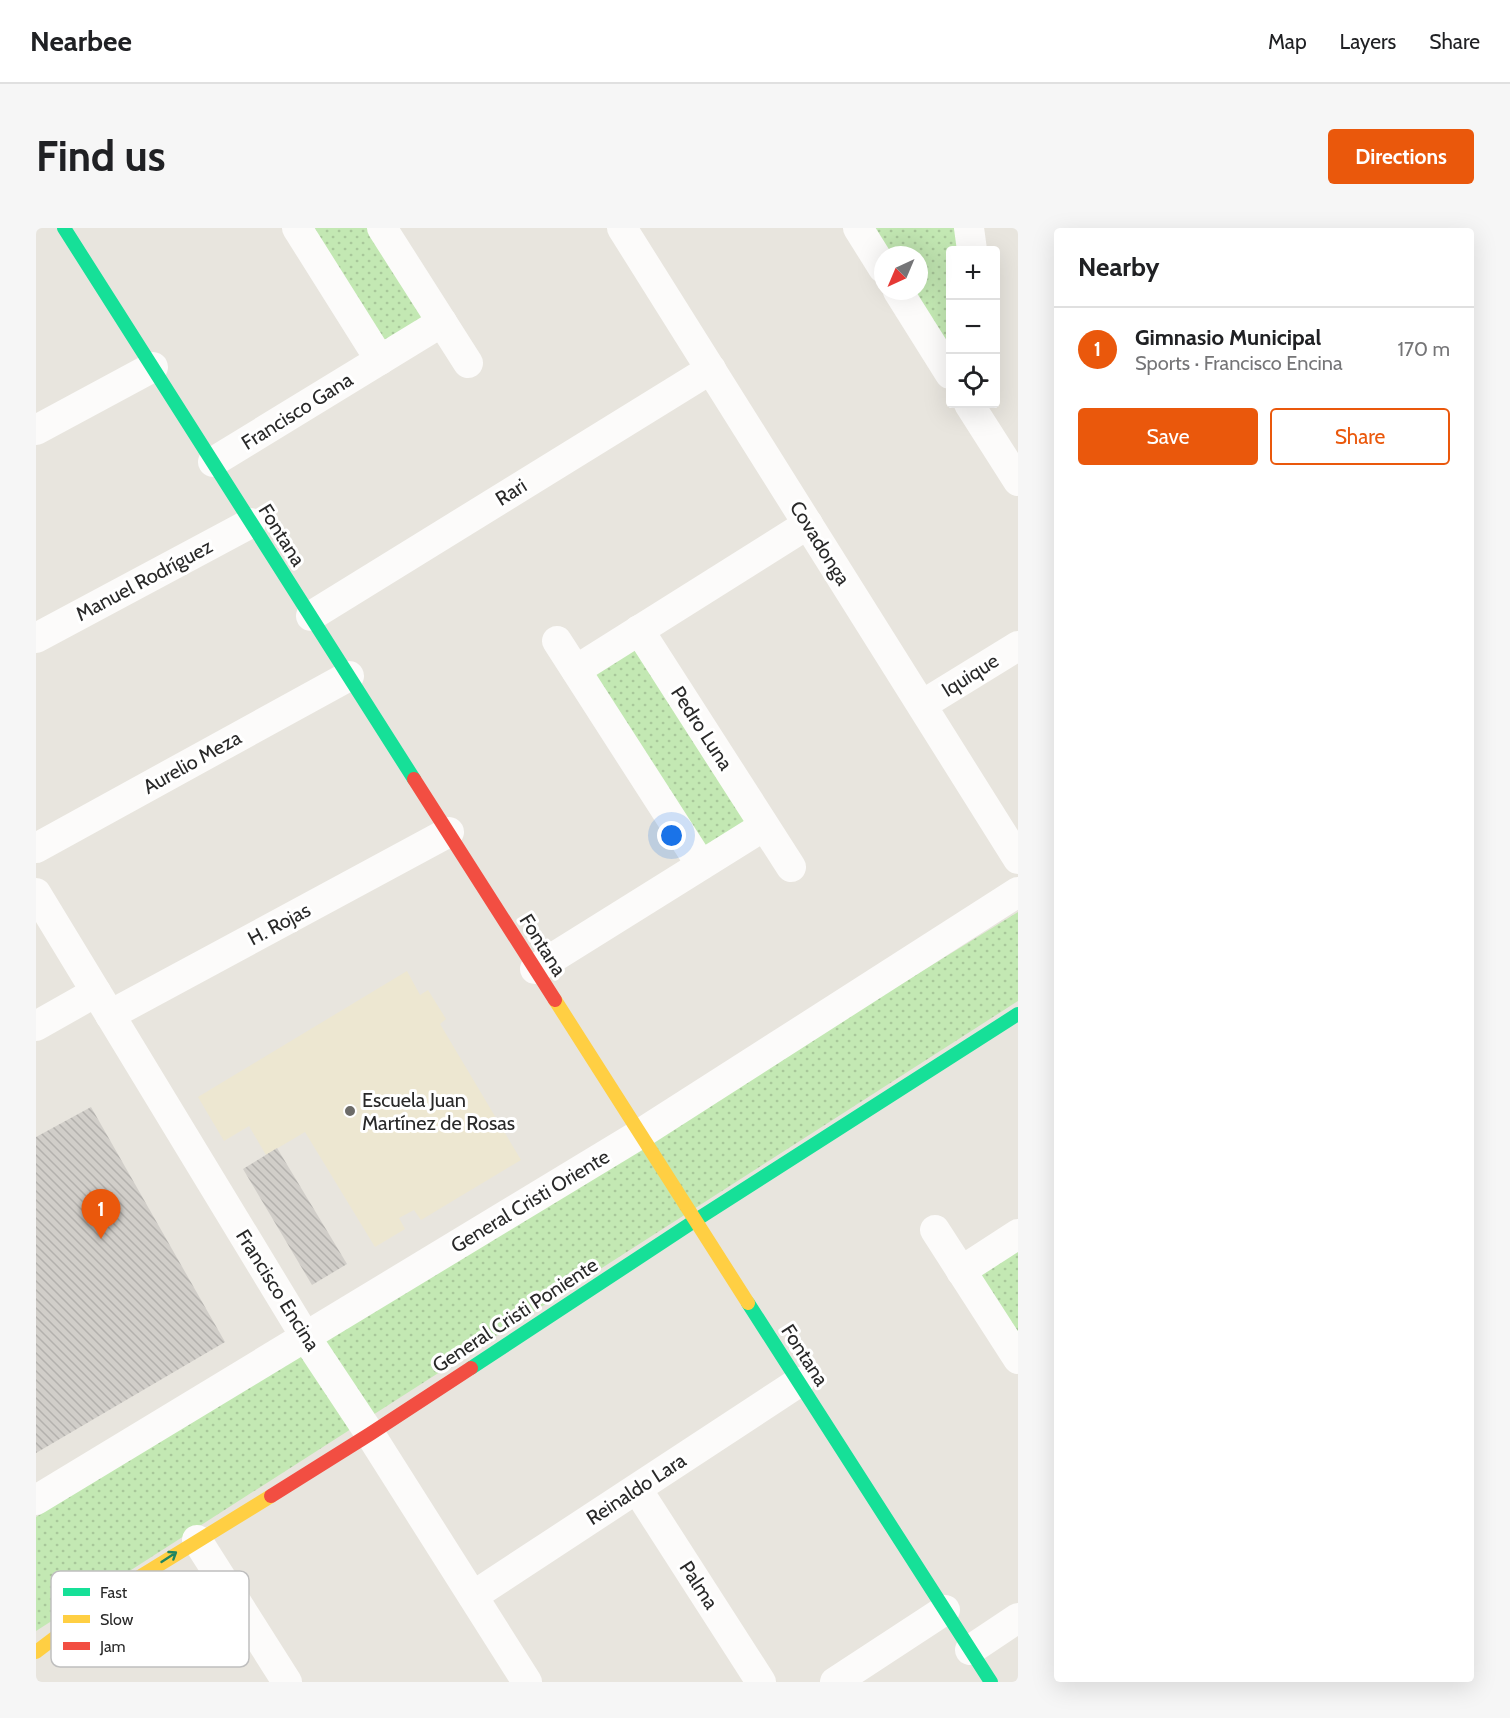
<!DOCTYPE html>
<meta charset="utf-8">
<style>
:root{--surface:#fff;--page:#f6f6f6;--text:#202124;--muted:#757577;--line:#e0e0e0;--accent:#ea580c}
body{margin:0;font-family:Cabin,sans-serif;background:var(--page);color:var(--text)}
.controls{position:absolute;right:18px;top:18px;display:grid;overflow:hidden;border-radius:6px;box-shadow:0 6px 24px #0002}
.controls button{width:54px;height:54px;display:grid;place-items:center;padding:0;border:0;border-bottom:2px solid var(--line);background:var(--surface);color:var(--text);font:30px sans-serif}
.compass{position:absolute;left:838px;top:18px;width:54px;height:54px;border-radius:50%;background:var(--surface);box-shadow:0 6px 24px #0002;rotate:224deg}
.you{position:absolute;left:636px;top:608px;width:21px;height:21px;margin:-15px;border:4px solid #fff;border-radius:50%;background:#1a73e8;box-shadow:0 0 0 9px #1a73e833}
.badge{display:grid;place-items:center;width:39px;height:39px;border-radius:50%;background:var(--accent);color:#fff;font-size:20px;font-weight:700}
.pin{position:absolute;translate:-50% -50px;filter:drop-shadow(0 2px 3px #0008)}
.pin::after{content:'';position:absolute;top:32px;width:21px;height:18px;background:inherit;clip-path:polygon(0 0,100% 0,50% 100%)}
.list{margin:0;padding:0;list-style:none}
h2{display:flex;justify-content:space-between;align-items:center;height:78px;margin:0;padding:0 24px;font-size:26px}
h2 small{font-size:20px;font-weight:400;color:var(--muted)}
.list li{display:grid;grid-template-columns:39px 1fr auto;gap:18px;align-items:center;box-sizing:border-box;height:84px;padding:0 24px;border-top:2px solid var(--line)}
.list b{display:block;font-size:22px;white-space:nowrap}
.list p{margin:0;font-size:20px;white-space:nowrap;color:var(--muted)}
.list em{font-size:20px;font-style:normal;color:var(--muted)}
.actions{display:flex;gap:12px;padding:18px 24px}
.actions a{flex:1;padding:14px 0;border:2px solid var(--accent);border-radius:6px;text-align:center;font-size:21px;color:var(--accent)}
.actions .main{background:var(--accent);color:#fff}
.icon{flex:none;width:33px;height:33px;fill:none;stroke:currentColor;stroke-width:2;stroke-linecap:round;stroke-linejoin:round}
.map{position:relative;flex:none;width:982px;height:1454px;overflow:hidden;border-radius:6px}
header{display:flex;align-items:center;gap:36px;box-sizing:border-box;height:84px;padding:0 30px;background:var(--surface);border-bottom:2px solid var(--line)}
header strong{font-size:28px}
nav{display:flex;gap:33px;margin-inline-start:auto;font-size:21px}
.intro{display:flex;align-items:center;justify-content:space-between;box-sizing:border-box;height:144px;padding:0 36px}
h1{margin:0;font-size:42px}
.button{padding:15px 27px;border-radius:6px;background:var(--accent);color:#fff;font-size:21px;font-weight:700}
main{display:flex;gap:36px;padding:0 36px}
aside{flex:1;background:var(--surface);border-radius:6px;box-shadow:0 6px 24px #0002}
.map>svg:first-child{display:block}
.education{fill:#ede7d1}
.grass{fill:url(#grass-dots)}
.building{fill:url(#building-back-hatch)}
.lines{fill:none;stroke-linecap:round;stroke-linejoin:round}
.street{stroke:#fcfbfa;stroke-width:30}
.fast{stroke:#16e098;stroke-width:14}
.slow{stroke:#ffcf43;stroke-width:14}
.jam{stroke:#f24e42;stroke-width:14}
.oneway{stroke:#208460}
.poi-dot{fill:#6c6b68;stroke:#fff;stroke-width:2}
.labels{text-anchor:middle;stroke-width:6;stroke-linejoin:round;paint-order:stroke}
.street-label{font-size:20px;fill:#292929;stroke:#fff}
.poi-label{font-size:20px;fill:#292929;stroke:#fff;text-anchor:start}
.key{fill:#fff;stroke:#bfbfbf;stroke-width:1.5}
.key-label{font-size:16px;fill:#292929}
</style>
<header>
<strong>Nearbee</strong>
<nav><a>Map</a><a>Layers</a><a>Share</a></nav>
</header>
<div class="intro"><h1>Find us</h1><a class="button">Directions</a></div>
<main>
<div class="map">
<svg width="982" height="1454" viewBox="0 0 982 1454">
<defs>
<pattern id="grass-dots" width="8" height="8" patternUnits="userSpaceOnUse" patternTransform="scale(1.5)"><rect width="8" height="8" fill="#c3e8b3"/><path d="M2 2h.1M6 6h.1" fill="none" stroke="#a8c79a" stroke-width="1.8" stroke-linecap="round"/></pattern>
<pattern id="building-back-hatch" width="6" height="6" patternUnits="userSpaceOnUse" patternTransform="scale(1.5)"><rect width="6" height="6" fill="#d1cec9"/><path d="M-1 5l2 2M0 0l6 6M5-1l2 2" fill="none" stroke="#b3b1ad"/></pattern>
</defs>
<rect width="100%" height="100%" fill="#e8e5de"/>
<polygon class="education" points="371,743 384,767 392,762 410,791 404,796 485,932 385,992 378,982 363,990 369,1001 339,1019 269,904 230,927 213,898 188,913 162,869"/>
<g class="grass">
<polygon points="272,0 333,0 391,94 349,118"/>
<polygon points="830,0 923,0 926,22 914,22 914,135 869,63 883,63 883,27 847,27"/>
<polygon points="601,416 713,594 667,622 553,443"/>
<polygon points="982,684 982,773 0,1403 0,1289"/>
<polygon points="982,1014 982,1119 933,1044"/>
</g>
<g class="building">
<polygon points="55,879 189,1114 0,1225 0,909"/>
<polygon points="241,920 311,1036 276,1057 207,941"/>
</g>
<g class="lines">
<g class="street">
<polyline points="261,0 344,132"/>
<polyline points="346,0 432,135"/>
<polyline points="586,0 982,631"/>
<polyline points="822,0 847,40"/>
<polyline points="933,0 936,22"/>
<polyline points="862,63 914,146"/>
<polyline points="933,176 982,253"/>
<polyline points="0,202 117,139"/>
<polyline points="177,234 406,94"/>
<polyline points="275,388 675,141"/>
<polyline points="603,402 755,639"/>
<polyline points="0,410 215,295"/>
<polyline points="521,413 665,637"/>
<polyline points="540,442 772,296"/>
<polyline points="886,477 982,418"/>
<polyline points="0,620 313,448"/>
<polyline points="0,665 269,1108 334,1206 491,1454"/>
<polyline points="499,741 728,598"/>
<polyline points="74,787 413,604"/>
<polyline points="0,798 60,764"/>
<polyline points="899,1002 982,1131"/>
<polyline points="925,1043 982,1006"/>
<polyline points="601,1261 725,1454"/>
<polyline points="0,1272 604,906 982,664"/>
<polyline points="161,1312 251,1454"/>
<polyline points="437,1368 763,1154"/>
<polyline points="934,1422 982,1390"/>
<polyline points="799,1454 909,1382"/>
</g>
<g class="fast">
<polyline points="28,0 378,551"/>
<polyline points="712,1075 955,1454"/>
<polyline points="435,1140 660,992 982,786"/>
</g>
<g class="slow">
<polyline points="519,772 712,1075"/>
<polyline points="0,1424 79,1364 235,1268"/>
</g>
<g class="jam">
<polyline points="378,551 519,772"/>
<polyline points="235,1268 334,1206 435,1140"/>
</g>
</g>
<defs><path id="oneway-shaft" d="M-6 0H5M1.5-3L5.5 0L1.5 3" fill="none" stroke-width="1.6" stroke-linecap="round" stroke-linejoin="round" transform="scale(1.5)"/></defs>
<use class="oneway" href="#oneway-shaft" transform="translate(133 1329) rotate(-33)"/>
<circle class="poi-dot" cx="314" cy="883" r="6"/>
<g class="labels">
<g class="street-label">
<text transform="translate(261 183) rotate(-32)" y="7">Francisco Gana</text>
<text transform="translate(475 264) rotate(-32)" y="7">Rari</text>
<text transform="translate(246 307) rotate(58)" y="7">Fontana</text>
<text transform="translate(784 315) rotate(58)" y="7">Covadonga</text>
<text transform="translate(108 352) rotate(-28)" y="7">Manuel Rodríguez</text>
<text transform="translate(934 447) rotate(-32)" y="7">Iquique</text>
<text transform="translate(666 500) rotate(57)" y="7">Pedro Luna</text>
<text transform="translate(156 534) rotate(-29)" y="7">Aurelio Meza</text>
<text transform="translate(243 696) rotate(-28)" y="7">H. Rojas</text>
<text transform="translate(507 717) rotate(58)" y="7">Fontana</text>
<text transform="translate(494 973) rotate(-31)" y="7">General Cristi Oriente</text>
<text transform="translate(242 1062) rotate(58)" y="7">Francisco Encina</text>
<text transform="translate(479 1087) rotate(-33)" y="7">General Cristi Poniente</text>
<text transform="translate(769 1127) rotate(57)" y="7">Fontana</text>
<text transform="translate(600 1261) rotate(-33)" y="7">Reinaldo Lara</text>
<text transform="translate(663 1357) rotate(57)" y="7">Palma</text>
</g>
<g class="poi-label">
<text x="326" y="879">Escuela Juan<tspan x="326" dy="23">Martínez de Rosas</tspan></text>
</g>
</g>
<rect x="15" y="1343" width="198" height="96" rx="9" class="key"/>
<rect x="27" y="1360" width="27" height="8" fill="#16e098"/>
<rect x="27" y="1387" width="27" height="8" fill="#ffcf43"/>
<rect x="27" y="1414" width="27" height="8" fill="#f24e42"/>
<g class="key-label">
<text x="64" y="1370">Fast</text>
<text x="64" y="1397">Slow</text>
<text x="64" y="1424">Jam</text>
</g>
</svg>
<div class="controls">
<button>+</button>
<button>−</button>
<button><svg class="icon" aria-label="locate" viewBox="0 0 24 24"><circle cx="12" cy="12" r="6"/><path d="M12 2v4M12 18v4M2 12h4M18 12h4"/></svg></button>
</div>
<svg class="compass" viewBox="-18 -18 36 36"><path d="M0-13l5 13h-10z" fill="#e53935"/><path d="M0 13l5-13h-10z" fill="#757577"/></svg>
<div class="you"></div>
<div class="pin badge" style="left:65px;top:1011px">1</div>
</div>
<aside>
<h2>Nearby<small></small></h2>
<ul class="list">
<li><span class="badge">1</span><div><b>Gimnasio Municipal</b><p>Sports · Francisco Encina</p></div><em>170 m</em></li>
</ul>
<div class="actions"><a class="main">Save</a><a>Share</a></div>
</aside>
</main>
